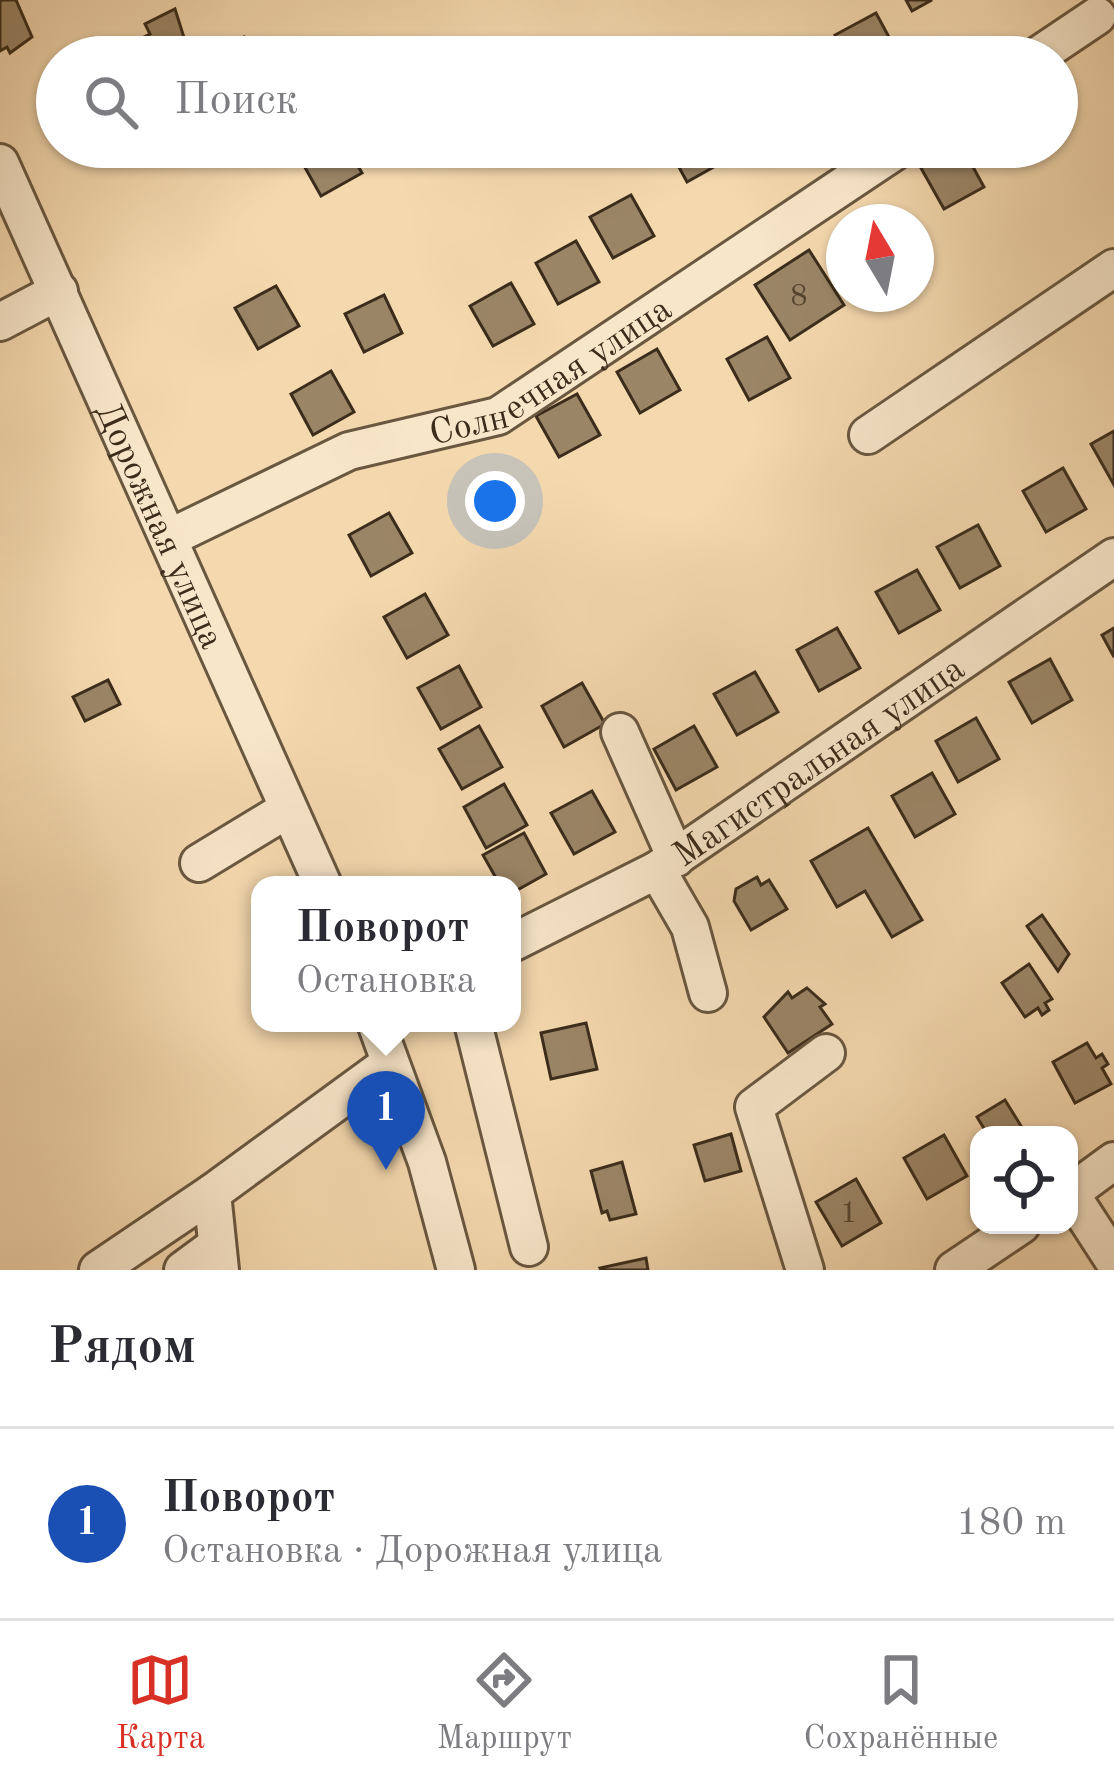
<!DOCTYPE html>
<html lang="ru">
<meta charset="utf-8">
<style>
:root{--surface:#fff;--page:#f7f7f7;--text:#2b2b33;--muted:#7c7c81;--line:#e1e1e2;--accent:#d93025}
body{margin:0;font-family:"Old Standard TT",serif;background:var(--page);color:var(--text)}
.controls{position:absolute;right:36px;bottom:36px;display:grid;overflow:hidden;border-radius:24px;box-shadow:0 3px 9px #0004}
.controls button{width:108px;height:108px;display:grid;place-items:center;padding:0;border:0;border-bottom:3px solid var(--line);background:var(--surface);color:var(--text);font:60px sans-serif}
.compass{position:absolute;left:826px;top:204px;width:108px;height:108px;border-radius:50%;background:var(--surface);box-shadow:0 3px 9px #0004;rotate:350deg}
.you{position:absolute;left:495px;top:501px;width:42px;height:42px;margin:-30px;border:9px solid #fff;border-radius:50%;background:#1a73e8;box-shadow:0 0 0 18px #1a73e833}
.badge{display:grid;place-items:center;width:78px;height:78px;border-radius:50%;background:var(--accent);color:#fff;font-size:39px;font-weight:700}
.pin{position:absolute;translate:-50% -99px;filter:drop-shadow(0 3px 6px #0008)}
.pin::after{content:'';position:absolute;top:63px;width:42px;height:36px;background:inherit;clip-path:polygon(0 0,100% 0,50% 100%)}
.popup{position:absolute;left:251px;top:876px;width:270px;height:156px;box-sizing:border-box;display:grid;place-content:center;border-radius:24px;background:var(--surface);filter:drop-shadow(0 3px 9px #0005);font-size:39px;white-space:nowrap;color:var(--muted)}
.popup b{font-size:45px;color:var(--text)}
.popup::after{content:'';position:absolute;left:50%;top:100%;margin-left:-24px;border:24px solid transparent;border-top-color:var(--surface)}
.list{margin:0;padding:0;list-style:none}
h2{display:flex;justify-content:space-between;align-items:center;height:156px;margin:0;padding:0 48px;font-size:51px}
h2 small{font-size:39px;font-weight:400;color:var(--muted)}
.list li{display:grid;grid-template-columns:78px 1fr auto;gap:36px;align-items:center;box-sizing:border-box;height:192px;padding:0 48px;border-top:3px solid var(--line)}
.list b{display:block;font-size:45px;white-space:nowrap}
.list p{margin:0;font-size:39px;white-space:nowrap;color:var(--muted)}
.list em{font-size:39px;font-style:normal;color:var(--muted)}
.icon{flex:none;width:66px;height:66px;fill:none;stroke:currentColor;stroke-width:2;stroke-linecap:round;stroke-linejoin:round}
.map{position:relative;flex:none;width:1114px;height:1270px;overflow:hidden}
.search{position:absolute;background:var(--surface);box-shadow:0 3px 9px #0004;left:36px;right:36px;top:36px;height:132px;display:flex;align-items:center;gap:30px;box-sizing:border-box;padding:0 42px;border-radius:66px;color:var(--muted);font-size:45px}
.sheet{height:348px;background:var(--surface)}
nav{display:flex;justify-content:space-around;align-items:center;box-sizing:border-box;height:168px;border-top:3px solid var(--line);background:var(--surface);font-size:33px;color:var(--muted)}
nav a{display:grid;justify-items:center;gap:6px}
nav .on{color:var(--accent)}
.map>svg:first-child{display:block}
.building{fill:#9b8567;stroke:#3b2c1b;stroke-width:3}
.lines{fill:none;stroke-linecap:round;stroke-linejoin:round}
.minor-casing{stroke:#695740;stroke-width:42}
.minor{stroke:#f8e6ca;stroke-width:36}
.labels{text-anchor:middle;stroke-width:10;stroke-linejoin:round;paint-order:stroke}
.number-label{font-size:30px;fill:#53422e}
.street-label{font-size:36px;fill:#3b2c1b;stroke:#f8e6ca}
</style>
<div class="map">
<svg width="1114" height="1270" viewBox="0 0 1114 1270">
<rect width="100%" height="100%" fill="#f4d8ae"/>
<filter id="stains"><feTurbulence type="fractalNoise" baseFrequency=".00167" numOctaves="4"/><feColorMatrix values="0 0 0 0 .2 0 0 0 0 .09 0 0 0 0 .02 0 0 0 .5 -.17"/></filter>
<radialGradient id="worn" r=".72"><stop offset=".6" stop-color="#630" stop-opacity="0"/><stop offset="1" stop-color="#630" stop-opacity=".3"/></radialGradient>
<g class="building">
<polygon points="0,0 16,0 32,37 10,53 7,47 0,51"/>
<polygon points="906,0 932,0 912,11"/>
<polygon points="175,9 187,47 162,57 144,37 150,34 145,24"/>
<polygon points="876,13 898,54 847,57 835,35"/>
<polygon points="244,37 255,57 208,57"/>
<polygon points="312,147 347,147 362,173 321,196 298,155"/>
<polygon points="668,147 721,147 728,159 687,182"/>
<polygon points="962,147 984,187 944,209 921,168"/>
<polygon points="631,195 654,236 613,258 590,217"/>
<polygon points="576,241 599,282 558,304 536,263"/>
<polygon points="809,250 844,305 790,340 755,285"/>
<polygon points="511,283 534,324 493,346 470,306"/>
<polygon points="276,286 299,326 258,349 235,308"/>
<polygon points="384,295 402,333 364,352 345,314"/>
<polygon points="767,337 790,378 749,400 727,359"/>
<polygon points="657,349 680,390 640,413 617,372"/>
<polygon points="331,371 354,412 313,435 291,394"/>
<polygon points="577,394 600,435 559,457 536,416"/>
<polygon points="1114,431 1114,485 1091,444"/>
<polygon points="1063,468 1086,509 1046,532 1023,491"/>
<polygon points="389,513 412,553 371,576 349,535"/>
<polygon points="978,525 1000,566 960,588 937,547"/>
<polygon points="917,570 940,610 899,633 876,592"/>
<polygon points="425,594 448,635 407,658 384,617"/>
<polygon points="837,628 860,668 819,691 797,650"/>
<polygon points="1114,628 1114,657 1102,635"/>
<polygon points="1050,659 1072,700 1032,723 1009,682"/>
<polygon points="459,666 481,707 441,729 418,688"/>
<polygon points="755,672 778,712 737,735 714,694"/>
<polygon points="108,680 120,704 85,721 73,697"/>
<polygon points="582,683 605,724 564,747 542,706"/>
<polygon points="976,718 999,759 958,782 936,741"/>
<polygon points="479,726 502,767 462,789 439,749"/>
<polygon points="694,726 717,767 676,790 654,749"/>
<polygon points="932,773 955,814 915,837 892,796"/>
<polygon points="504,784 527,825 486,848 464,807"/>
<polygon points="592,791 615,832 574,854 551,813"/>
<polygon points="868,828 922,920 892,937 865,891 837,907 811,861"/>
<polygon points="524,833 546,874 512,893 512,885 500,885 483,855"/>
<polygon points="757,877 761,885 769,880 787,909 751,930 734,901 736,889"/>
<polygon points="1042,915 1069,954 1058,971 1027,926"/>
<polygon points="1029,964 1052,999 1045,1003 1049,1010 1042,1015 1038,1008 1025,1017 1002,983"/>
<polygon points="807,988 825,1004 820,1007 832,1024 788,1053 764,1017 788,992 792,998"/>
<polygon points="586,1023 597,1069 551,1079 541,1033"/>
<polygon points="1087,1043 1096,1058 1102,1054 1108,1064 1102,1068 1111,1084 1075,1103 1053,1062"/>
<polygon points="1005,1100 1026,1134 1025,1135 988,1135 977,1117"/>
<polygon points="731,1134 741,1171 705,1181 694,1145"/>
<polygon points="944,1135 967,1176 927,1199 904,1158"/>
<polygon points="622,1162 636,1214 610,1220 607,1211 602,1213 591,1171"/>
<polygon points="856,1179 881,1223 842,1246 816,1202"/>
<polygon points="646,1258 648,1270 601,1270 600,1268"/>
</g>
<g class="lines">
<g class="minor-casing">
<g id="minor">
<polyline points="1036,57 1097,16"/>
<path id="s1" d="M 0,163 L 323,885"/>
<polyline points="0,322 59,291"/>
<polyline points="868,435 1114,268"/>
<path id="s2" d="M 171,537 L 349,451 L 498,416 L 901,147"/>
<polyline points="620,732 676,858"/>
<polyline points="199,863 288,809"/>
<polyline points="657,870 690,927 708,993"/>
<path id="s3" d="M 512,943 L 657,870 L 1114,557"/>
<polyline points="376,1023 427,1162 456,1270"/>
<polyline points="473,1023 529,1247"/>
<polyline points="1070,1193 1114,1261"/>
<polyline points="1069,1194 1114,1161"/>
<polyline points="98,1270 212,1193"/>
<polyline points="183,1270 217,1245"/>
<polyline points="220,1270 212,1193 390,1063"/>
<polyline points="805,1270 754,1107 826,1053"/>
<polyline points="954,1270 1021,1225"/>
</g>
</g>
<use href="#minor" class="minor"/>
</g>
<g class="labels">
<g class="number-label">
<text x="799" y="305">8</text>
<text x="849" y="1222">1</text>
</g>
<g class="street-label">
<text dy="13" stroke="none"><textPath href="#s2" startOffset="417">Солнечная улица</textPath></text>
<text dy="13" stroke="none"><textPath href="#s1" startOffset="396">Дорожная улица</textPath></text>
<text dy="13" stroke="none"><textPath href="#s3" startOffset="357">Магистральная улица</textPath></text>
</g>
</g>
<rect width="100%" height="100%" filter="url(#stains)"/>
<rect width="100%" height="100%" fill="url(#worn)"/>
</svg>
<div class="controls">
<button><svg class="icon" aria-label="locate" viewBox="0 0 24 24"><circle cx="12" cy="12" r="6"/><path d="M12 2v4M12 18v4M2 12h4M18 12h4"/></svg></button>
</div>
<svg class="compass" viewBox="-18 -18 36 36"><path d="M0-13l5 13h-10z" fill="#e53935"/><path d="M0 13l5-13h-10z" fill="#7c7c81"/></svg>
<div class="you"></div>
<div class="pin badge" style="left:386px;top:1170px;background:#1a4fb4">1</div>
<div class="popup"><b>Поворот</b>Остановка</div>
<div class="search"><svg class="icon" aria-label="search" viewBox="0 0 24 24"><circle cx="10" cy="10" r="6"/><path d="M15 15l6 6"/></svg>Поиск</div>
</div>
<section class="sheet">
<h2>Рядом<small></small></h2>
<ul class="list">
<li><span class="badge" style="background:#1a4fb4">1</span><div><b>Поворот</b><p>Остановка · Дорожная улица</p></div><em>180 m</em></li>
</ul>
</section>
<nav>
<a class="on"><svg class="icon" aria-label="map" viewBox="0 0 24 24"><path d="M3 6l6-2 6 2 6-2v14l-6 2-6-2-6 2zM9 4v14M15 6v14"/></svg>Карта</a>
<a><svg class="icon" aria-label="directions" viewBox="0 0 24 24"><path d="M12 3l9 9-9 9-9-9zM9 14v-3h6M13 9l2 2-2 2"/></svg>Маршрут</a>
<a><svg class="icon" aria-label="saved" viewBox="0 0 24 24"><path d="M7 4h10v16l-5-4-5 4z"/></svg>Сохранённые</a>
</nav>
